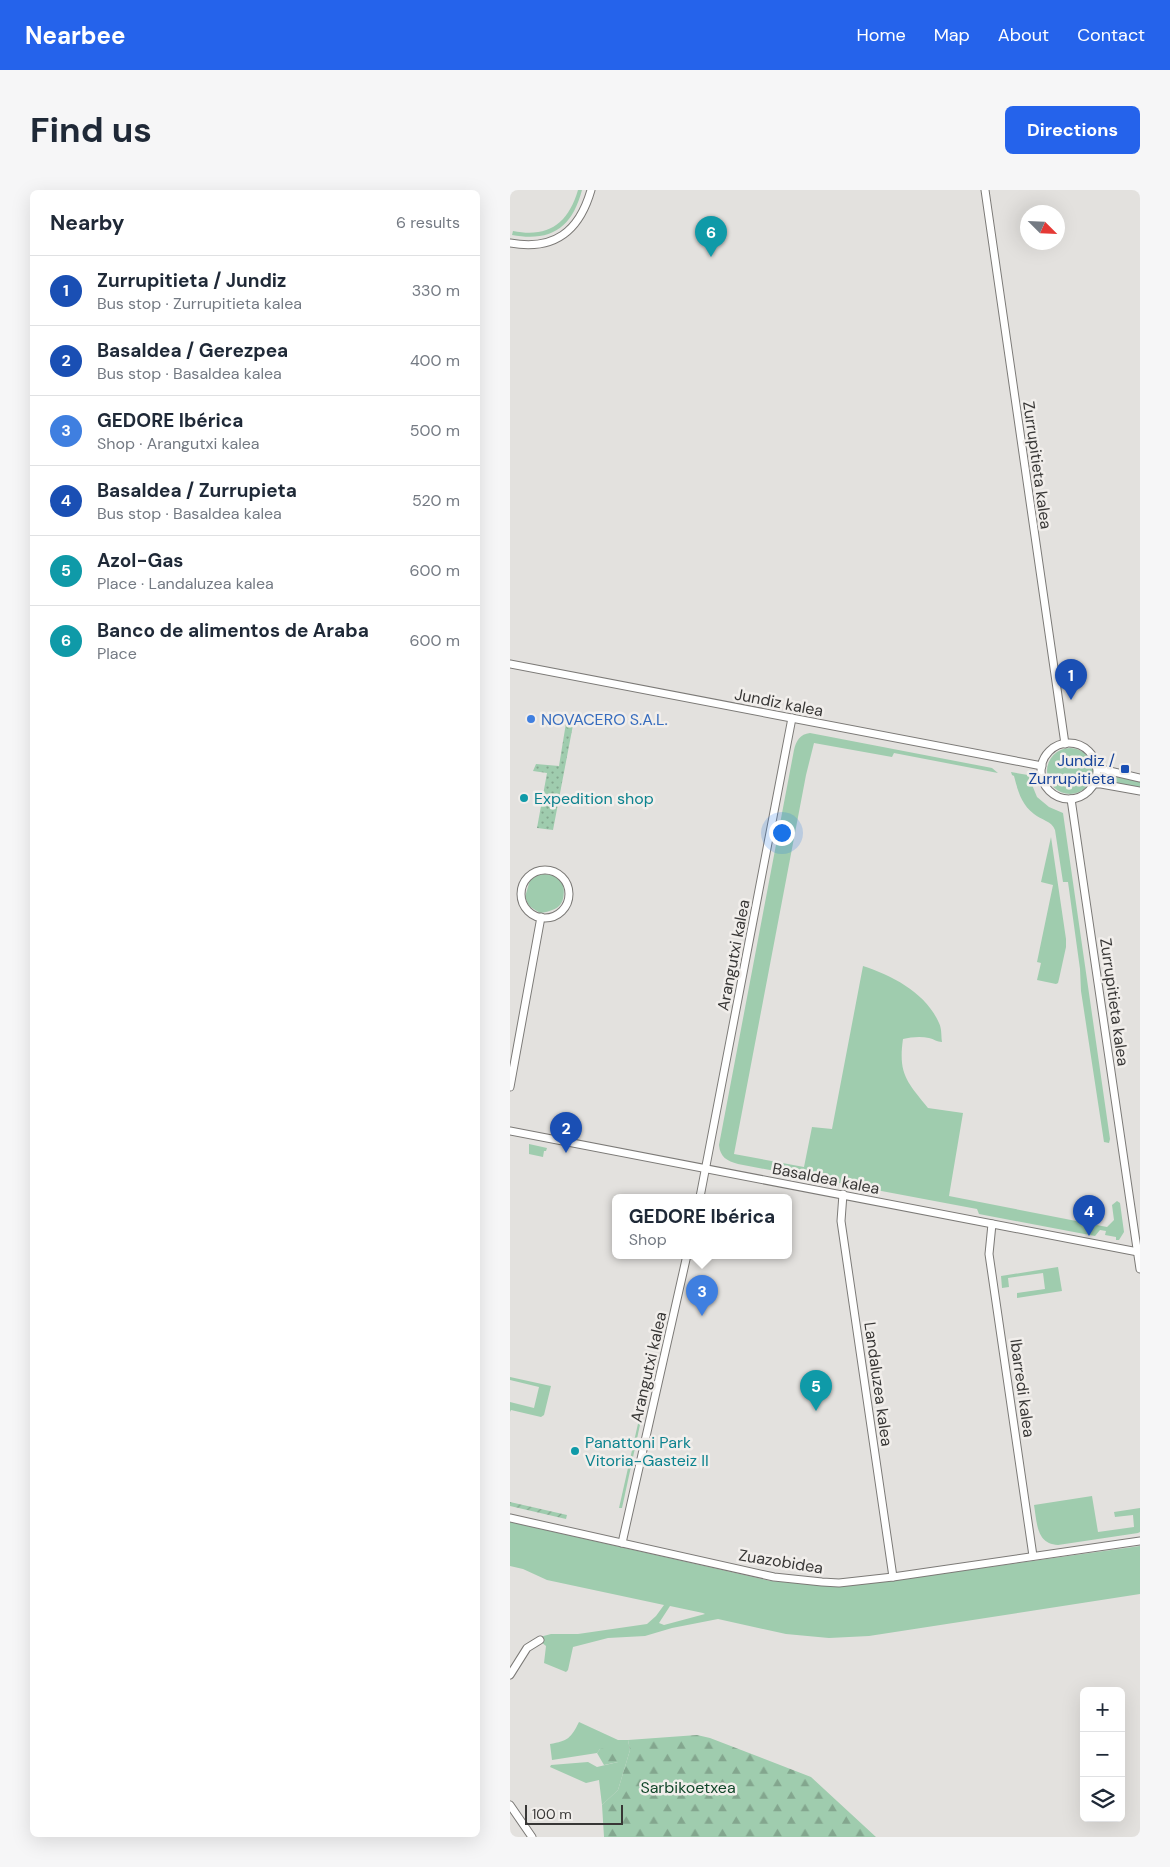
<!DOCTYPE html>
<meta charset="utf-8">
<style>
:root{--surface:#fff;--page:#f6f6f7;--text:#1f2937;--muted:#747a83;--line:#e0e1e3;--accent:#2563eb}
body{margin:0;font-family:"DM Sans",sans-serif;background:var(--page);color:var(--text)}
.controls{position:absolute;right:15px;bottom:15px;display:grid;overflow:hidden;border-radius:8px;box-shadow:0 5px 20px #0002}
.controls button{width:45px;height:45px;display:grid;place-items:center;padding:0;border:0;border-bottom:1px solid var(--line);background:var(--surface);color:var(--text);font:25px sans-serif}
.compass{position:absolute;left:510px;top:15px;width:45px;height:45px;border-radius:50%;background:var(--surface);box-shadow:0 5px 20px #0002;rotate:114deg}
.scale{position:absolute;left:15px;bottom:12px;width:98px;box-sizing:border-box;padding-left:5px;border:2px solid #383736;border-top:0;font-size:14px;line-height:18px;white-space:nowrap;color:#383736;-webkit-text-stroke:4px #f1eeeb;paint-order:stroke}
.you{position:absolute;left:271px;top:642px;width:18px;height:18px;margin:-12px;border:4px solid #fff;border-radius:50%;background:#1a73e8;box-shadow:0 0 0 8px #1a73e833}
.badge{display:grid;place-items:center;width:32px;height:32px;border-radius:50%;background:var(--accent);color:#fff;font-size:16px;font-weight:700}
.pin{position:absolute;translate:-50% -41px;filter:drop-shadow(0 1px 2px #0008)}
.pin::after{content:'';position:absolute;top:26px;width:18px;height:15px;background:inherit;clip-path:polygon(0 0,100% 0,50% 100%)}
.popup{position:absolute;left:102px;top:1004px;width:180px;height:65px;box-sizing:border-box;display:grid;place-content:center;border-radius:8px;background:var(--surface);filter:drop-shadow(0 1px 4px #0005);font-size:16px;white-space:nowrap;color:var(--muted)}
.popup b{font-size:19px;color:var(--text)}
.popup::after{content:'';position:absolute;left:50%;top:100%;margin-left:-10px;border:10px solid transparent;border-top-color:var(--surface)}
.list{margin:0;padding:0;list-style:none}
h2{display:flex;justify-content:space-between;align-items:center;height:65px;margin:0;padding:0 20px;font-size:21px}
h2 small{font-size:16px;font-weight:400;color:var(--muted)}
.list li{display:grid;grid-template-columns:32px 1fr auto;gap:15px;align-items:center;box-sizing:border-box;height:70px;padding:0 20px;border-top:1px solid var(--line)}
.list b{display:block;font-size:19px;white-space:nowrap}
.list p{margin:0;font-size:16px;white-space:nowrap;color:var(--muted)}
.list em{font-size:16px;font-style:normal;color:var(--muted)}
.icon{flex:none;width:28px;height:28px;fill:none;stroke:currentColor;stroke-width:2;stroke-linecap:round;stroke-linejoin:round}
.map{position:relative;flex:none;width:630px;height:1647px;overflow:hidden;border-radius:8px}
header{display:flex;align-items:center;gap:30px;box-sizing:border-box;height:70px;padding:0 25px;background:var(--accent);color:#fff}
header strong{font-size:24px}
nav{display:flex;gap:28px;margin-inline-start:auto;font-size:18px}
.intro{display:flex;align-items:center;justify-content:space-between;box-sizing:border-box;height:120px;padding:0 30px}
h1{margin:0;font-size:35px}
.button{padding:12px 22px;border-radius:8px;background:var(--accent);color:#fff;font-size:18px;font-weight:700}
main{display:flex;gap:30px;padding:0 30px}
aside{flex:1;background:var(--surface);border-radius:8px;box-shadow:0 5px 20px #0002}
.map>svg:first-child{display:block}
.grass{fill:#9fccae;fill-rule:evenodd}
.forest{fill:url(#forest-firs)}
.park{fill:url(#park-dots)}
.garden{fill:url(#garden-furrows)}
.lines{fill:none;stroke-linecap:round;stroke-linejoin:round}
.street-casing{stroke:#7c7a77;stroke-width:9}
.street{stroke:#fff;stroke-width:7}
.shop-dot{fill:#3f7fe0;stroke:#f1eeeb;stroke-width:2}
.transit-dot{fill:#1a4fb4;stroke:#f1eeeb;stroke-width:2}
.culture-dot{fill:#0f9aa8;stroke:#f1eeeb;stroke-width:2}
.labels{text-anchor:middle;stroke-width:5;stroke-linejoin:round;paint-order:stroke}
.street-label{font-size:16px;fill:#383736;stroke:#f1eeeb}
.shop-label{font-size:16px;fill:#366cbe;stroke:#f1eeeb;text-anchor:start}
.transit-label{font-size:16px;fill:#164399;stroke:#f1eeeb;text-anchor:end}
.culture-label{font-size:16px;fill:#0d838f;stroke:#f1eeeb;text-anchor:start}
.park-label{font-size:16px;fill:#12472a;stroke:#f1eeeb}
</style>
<header>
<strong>Nearbee</strong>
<nav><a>Home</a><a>Map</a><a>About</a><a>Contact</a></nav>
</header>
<div class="intro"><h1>Find us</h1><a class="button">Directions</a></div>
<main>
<aside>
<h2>Nearby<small>6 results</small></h2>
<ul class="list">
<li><span class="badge" style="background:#1a4fb4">1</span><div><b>Zurrupitieta / Jundiz</b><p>Bus stop · Zurrupitieta kalea</p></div><em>330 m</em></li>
<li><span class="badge" style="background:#1a4fb4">2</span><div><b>Basaldea / Gerezpea</b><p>Bus stop · Basaldea kalea</p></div><em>400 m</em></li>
<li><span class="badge" style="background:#3f7fe0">3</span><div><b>GEDORE Ibérica</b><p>Shop · Arangutxi kalea</p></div><em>500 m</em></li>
<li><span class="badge" style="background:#1a4fb4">4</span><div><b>Basaldea / Zurrupieta</b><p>Bus stop · Basaldea kalea</p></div><em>520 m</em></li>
<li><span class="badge" style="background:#0f9aa8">5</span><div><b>Azol-Gas</b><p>Place · Landaluzea kalea</p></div><em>600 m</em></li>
<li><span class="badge" style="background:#0f9aa8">6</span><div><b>Banco de alimentos de Araba</b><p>Place</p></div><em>600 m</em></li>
</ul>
</aside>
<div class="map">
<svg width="630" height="1647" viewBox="0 0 630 1647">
<defs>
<pattern id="forest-firs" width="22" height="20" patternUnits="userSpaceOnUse" patternTransform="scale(1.25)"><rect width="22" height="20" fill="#9fccae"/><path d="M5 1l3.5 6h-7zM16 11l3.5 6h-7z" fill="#83a68e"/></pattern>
<pattern id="park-dots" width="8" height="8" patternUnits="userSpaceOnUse" patternTransform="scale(1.25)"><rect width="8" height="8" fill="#9fccae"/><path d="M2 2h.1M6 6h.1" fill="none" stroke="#83a68e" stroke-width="1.8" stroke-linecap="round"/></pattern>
<pattern id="garden-furrows" width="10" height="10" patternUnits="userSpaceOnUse" patternTransform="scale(1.25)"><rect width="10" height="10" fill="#9fccae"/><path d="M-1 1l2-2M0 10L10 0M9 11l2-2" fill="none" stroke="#83a68e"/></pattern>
</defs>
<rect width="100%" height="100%" fill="#e3e1de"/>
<g class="grass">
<path d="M 68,0 L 72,0 C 62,38 41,52 2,45 L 3,41 C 38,48 58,34 68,0 Z"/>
<path d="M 300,543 L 482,578 L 488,583 L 384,563 L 382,567 L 304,553 L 296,585 L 224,964 L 294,977 L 302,937 L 322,939 L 353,776 C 383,786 416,803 429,833 C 432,839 431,846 432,852 C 427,852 424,849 419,848 C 411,846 401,847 393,849 C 388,884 397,892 418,918 L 453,923 L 439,1006 L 597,1037 L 604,1030 L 602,1015 L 607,1011 L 610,1013 L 614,1042 L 609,1050 L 606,1050 L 606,1047 L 595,1045 L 596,1041 L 590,1040 L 585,1046 L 469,1024 L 467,1019 L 228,974 C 217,971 210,967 209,955 L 284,560 C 286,551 290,544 300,543 Z"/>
<circle cx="560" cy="581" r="23"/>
<path d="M 501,582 L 518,585 L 527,607 L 539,617 L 553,623 L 600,949 L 599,953 L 594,952 L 571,801 L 570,779 L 558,692 L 553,692 L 545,640 C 542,631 531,630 524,624 C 511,614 508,601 504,586 L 502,585 Z"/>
<polygon points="599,585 630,591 630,598 598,592"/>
<polygon points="541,647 556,749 556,757 549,789 548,793 546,794 527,790 531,773 527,772 543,695 531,692"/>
<path d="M 33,684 L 43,685 L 53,692 C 56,713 51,720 30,723 L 19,716 L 15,707 L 20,690 L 25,686 Z"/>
<polygon points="19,954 37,958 36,961 34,961 33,967 19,964"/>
<polygon points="548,1077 552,1101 507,1108 507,1103 535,1099 533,1083 498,1088 499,1097 492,1098 491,1086"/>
<polygon points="0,1187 41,1196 34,1225 31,1227 1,1220 0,1222 0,1212 24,1218 29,1197 0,1190"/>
<polygon points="134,1207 136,1207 112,1318 109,1318"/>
<path d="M 582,1306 L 588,1342 L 624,1337 L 623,1325 L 605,1327 L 604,1322 L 630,1318 L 630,1342 L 628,1343 L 548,1355 C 526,1354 527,1332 524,1315 Z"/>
<path d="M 0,1332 L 261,1391 L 322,1396 L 372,1392 L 630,1356 L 630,1404 L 359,1446 L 319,1448 L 276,1444 L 208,1429 L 162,1438 L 135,1446 L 98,1448 L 63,1457 L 58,1480 L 56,1482 L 34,1473 L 36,1456 L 26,1448 L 41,1444 L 68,1444 L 137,1434 L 146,1426 L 154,1415 L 37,1390 L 13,1379 L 0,1376 ZM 160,1416 L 193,1423 L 195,1424 L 154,1435 L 149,1433 Z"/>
<path d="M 69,1532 L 108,1550 L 118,1550 L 120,1560 L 108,1600 L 92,1615 L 89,1590 L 76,1593 L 40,1577 L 41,1575 L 78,1572 L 87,1577 L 108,1572 L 90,1559 L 87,1563 L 42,1570 L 40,1554 C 58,1551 61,1548 69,1532 Z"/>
</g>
<g class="forest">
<polygon points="187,1545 200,1548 301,1587 366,1647 94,1647 92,1615 108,1600 120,1560 118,1550"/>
<polygon points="107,1557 108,1572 94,1575 87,1563 90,1559"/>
</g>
<polygon class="park" points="56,533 63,535 43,640 27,638 37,583 23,581 26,574 49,576"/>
<polygon class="garden" points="0,1312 57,1325 56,1329 0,1316"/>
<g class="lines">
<g class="street-casing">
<g id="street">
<polyline points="475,0 555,554"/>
<path d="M 0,53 C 44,61 69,42 81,0"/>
<polyline points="0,474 532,576"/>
<circle cx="559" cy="581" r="28"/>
<polyline points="587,578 630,588"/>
<polyline points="584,594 591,594 630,601"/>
<polyline points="561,609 630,1079"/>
<circle cx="35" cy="704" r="24"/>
<polyline points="0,897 31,727"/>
<polyline points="0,941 628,1062"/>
<polyline points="333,1004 331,1031 383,1387"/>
<polyline points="190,1007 282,528"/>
<polyline points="482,1034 479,1064 523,1366"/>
<polyline points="0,1328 264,1387 312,1392 329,1393 383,1387 630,1351"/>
<polyline points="112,1353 177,1065"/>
<polyline points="0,1485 17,1458 30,1450"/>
<polyline points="0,1615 22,1647"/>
</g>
</g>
<use href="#street" class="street"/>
</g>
<circle class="shop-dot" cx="21" cy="529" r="5"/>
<rect class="transit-dot" x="610" y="574" width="10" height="10" rx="2.5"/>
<g class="culture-dot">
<circle cx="14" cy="608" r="5"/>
<circle cx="65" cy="1261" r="5"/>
</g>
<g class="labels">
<g class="street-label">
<text transform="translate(528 275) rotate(82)" y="6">Zurrupitieta kalea</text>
<text transform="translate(269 512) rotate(11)" y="6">Jundiz kalea</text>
<text transform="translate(223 765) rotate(-79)" y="6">Arangutxi kalea</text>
<text transform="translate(605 812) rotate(82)" y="6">Zurrupitieta kalea</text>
<text transform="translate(316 988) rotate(11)" y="6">Basaldea kalea</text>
<text transform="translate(138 1177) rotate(-77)" y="6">Arangutxi kalea</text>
<text transform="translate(369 1194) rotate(82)" y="6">Landaluzea kalea</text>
<text transform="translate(513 1198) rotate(82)" y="6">Ibarredi kalea</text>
<text transform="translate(271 1371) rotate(9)" y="6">Zuazobidea</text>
</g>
<g class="shop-label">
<text x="31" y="535">NOVACERO S.A.L.</text>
</g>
<g class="transit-label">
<text x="605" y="576">Jundiz /<tspan x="605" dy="18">Zurrupitieta</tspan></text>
</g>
<g class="culture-label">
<text x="24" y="614">Expedition shop</text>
<text x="75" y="1258">Panattoni Park<tspan x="75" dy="18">Vitoria-Gasteiz II</tspan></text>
</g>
<g class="park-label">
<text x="178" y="1603">Sarbikoetxea</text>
</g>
</g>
</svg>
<div class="controls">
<button>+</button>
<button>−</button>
<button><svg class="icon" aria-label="layers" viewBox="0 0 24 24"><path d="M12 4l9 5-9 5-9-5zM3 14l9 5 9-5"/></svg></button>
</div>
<svg class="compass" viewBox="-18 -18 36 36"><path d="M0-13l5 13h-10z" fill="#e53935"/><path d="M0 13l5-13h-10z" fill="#747a83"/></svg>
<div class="scale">100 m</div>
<div class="you"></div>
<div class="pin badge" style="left:561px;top:510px;background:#1a4fb4">1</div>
<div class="pin badge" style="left:56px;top:963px;background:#1a4fb4">2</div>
<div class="pin badge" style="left:192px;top:1126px;background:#3f7fe0">3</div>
<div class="popup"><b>GEDORE Ibérica</b>Shop</div>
<div class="pin badge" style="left:579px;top:1046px;background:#1a4fb4">4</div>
<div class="pin badge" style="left:306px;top:1221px;background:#0f9aa8">5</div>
<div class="pin badge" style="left:201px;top:67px;background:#0f9aa8">6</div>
</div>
</main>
